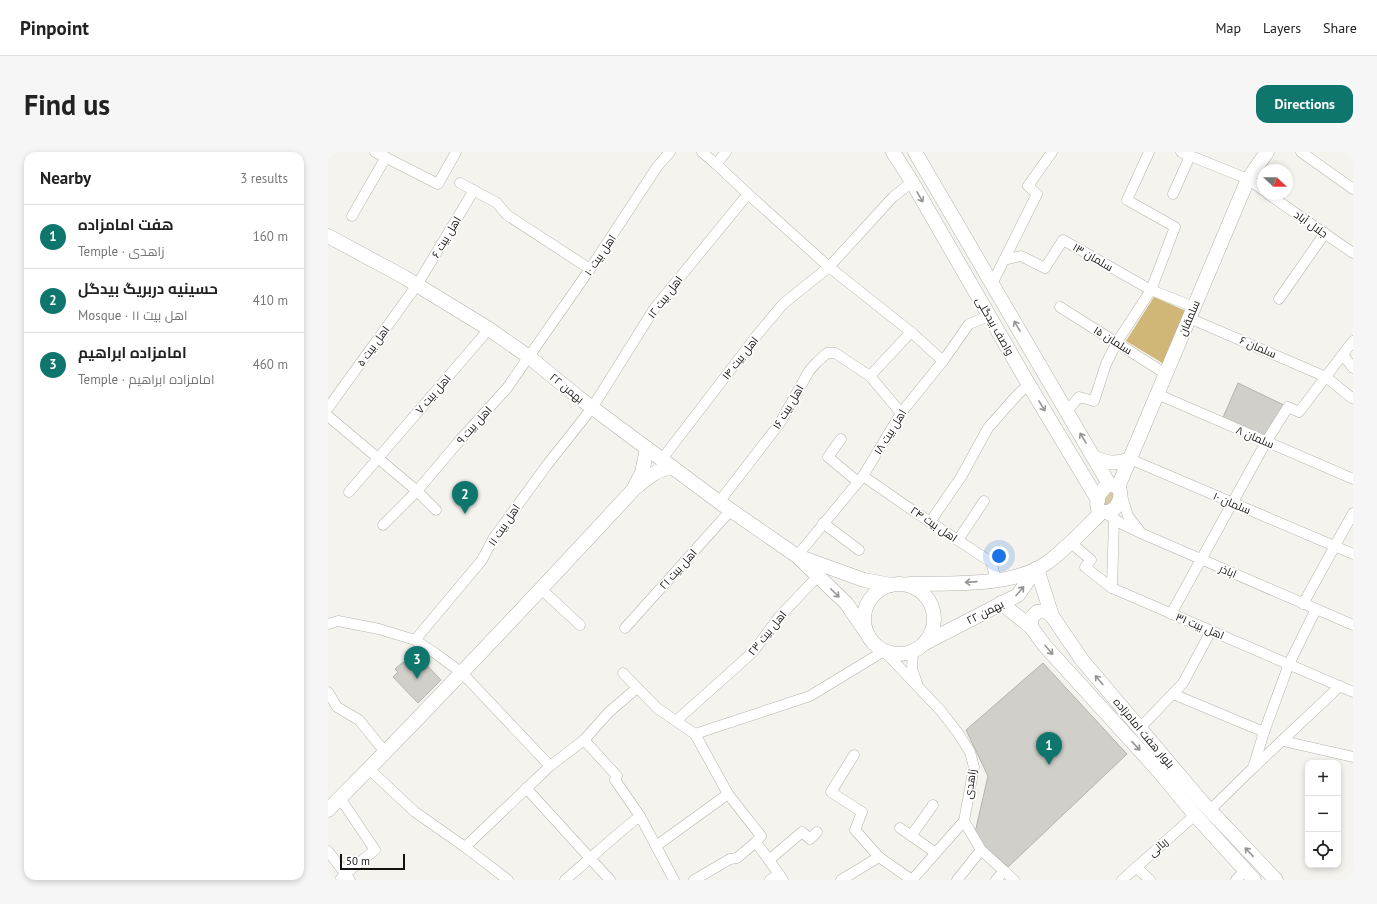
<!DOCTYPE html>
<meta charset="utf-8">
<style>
:root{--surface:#fff;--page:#f6f6f6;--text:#222;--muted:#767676;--line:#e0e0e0;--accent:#0f766e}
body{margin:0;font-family:"PT Sans",Cairo,sans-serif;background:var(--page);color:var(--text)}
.controls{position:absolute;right:12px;bottom:12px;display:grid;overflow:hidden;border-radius:8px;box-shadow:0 2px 6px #0003}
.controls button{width:36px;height:36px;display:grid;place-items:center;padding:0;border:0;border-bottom:1px solid var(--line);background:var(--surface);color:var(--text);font:20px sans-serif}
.compass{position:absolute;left:929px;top:12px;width:36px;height:36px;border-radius:50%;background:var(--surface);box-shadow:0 2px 6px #0003;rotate:112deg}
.scale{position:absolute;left:12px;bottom:10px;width:65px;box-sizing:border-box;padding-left:4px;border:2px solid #141311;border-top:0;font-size:11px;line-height:14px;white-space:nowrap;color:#141311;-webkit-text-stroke:3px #fff;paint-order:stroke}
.you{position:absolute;left:671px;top:404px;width:14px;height:14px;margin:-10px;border:3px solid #fff;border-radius:50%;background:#1a73e8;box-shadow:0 0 0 6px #1a73e833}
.badge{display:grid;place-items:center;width:26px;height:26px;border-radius:50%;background:var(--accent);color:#fff;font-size:13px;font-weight:700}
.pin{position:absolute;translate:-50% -33px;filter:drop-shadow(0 1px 2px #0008)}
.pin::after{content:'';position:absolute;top:21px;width:14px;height:12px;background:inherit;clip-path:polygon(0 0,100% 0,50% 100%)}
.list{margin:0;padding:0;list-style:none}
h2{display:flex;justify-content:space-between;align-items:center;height:52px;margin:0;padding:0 16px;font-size:17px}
h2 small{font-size:13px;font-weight:400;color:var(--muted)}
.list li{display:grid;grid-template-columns:26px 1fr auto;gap:12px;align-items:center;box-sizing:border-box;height:64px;padding:0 16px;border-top:1px solid var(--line)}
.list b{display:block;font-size:15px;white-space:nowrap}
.list p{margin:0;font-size:13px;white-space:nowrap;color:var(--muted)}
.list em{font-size:13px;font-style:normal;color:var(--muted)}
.icon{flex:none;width:22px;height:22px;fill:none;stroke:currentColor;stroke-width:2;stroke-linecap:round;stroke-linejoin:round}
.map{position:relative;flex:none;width:1025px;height:728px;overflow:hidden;border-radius:12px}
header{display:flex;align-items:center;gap:24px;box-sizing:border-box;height:56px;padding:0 20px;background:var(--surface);border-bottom:1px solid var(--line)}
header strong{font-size:19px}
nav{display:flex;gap:22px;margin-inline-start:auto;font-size:14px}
.intro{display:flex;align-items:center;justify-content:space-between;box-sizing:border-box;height:96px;padding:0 24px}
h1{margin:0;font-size:28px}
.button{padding:10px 18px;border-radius:12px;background:var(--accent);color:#fff;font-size:14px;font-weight:700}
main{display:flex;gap:24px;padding:0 24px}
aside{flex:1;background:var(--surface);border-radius:12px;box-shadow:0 2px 6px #0003}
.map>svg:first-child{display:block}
.green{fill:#d9caa3}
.forest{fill:#d1b777}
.building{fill:#d1cfc9;stroke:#b5b3ad}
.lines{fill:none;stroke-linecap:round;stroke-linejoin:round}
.street-casing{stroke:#b5b2ad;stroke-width:11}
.secondary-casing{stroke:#b5b2ad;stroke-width:15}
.street{stroke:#fff;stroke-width:10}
.secondary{stroke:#fff;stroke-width:14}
.oneway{stroke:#959594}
.labels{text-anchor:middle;stroke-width:3.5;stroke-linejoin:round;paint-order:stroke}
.street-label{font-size:11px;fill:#141311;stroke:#fff}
</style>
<header>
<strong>Pinpoint</strong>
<nav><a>Map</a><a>Layers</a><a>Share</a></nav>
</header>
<div class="intro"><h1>Find us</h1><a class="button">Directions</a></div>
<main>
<aside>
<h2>Nearby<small>3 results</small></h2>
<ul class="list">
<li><span class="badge">1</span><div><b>هفت امامزاده</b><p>Temple · زاهدی</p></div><em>160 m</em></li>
<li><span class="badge">2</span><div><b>حسینیه دربریگ بیدگل</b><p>Mosque · اهل بیت ۱۱</p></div><em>410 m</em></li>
<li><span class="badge">3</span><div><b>امامزاده ابراهیم</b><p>Temple · امامزاده ابراهیم</p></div><em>460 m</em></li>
</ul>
</aside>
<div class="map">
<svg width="1025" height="728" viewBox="0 0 1025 728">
<rect width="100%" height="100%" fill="#f5f3ed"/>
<polygon class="green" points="780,337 787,337 789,345 781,357 774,352"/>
<polygon class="forest" points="826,145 858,159 836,212 798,189"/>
<g class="building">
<polygon points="910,231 960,255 938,290 893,270"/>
<polygon points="88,502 113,528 90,551 65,525 70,520 67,517 75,510 77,513"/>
<polygon points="715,511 799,602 680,715 646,685 660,624 638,578"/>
</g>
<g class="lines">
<g class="street-casing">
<g id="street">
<polyline points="47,0 110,32 128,0"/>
<polyline points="374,0 388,12"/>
<polyline points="398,0 388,12 420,42 501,115 583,180"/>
<polyline points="853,0 920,27 935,38"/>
<polyline points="973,0 1025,37"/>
<polyline points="132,31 169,51 179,63 262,117"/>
<polyline points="845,42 862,4"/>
<polyline points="940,42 1025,101"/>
<polyline points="24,64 58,5"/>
<polyline points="676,108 693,104 717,116 735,88 823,138 866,155"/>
<polyline points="664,132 709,42 700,34 724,0"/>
<polyline points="951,147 997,81"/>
<polyline points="732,155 838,222"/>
<polyline points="861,166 998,225 1024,246"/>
<polyline points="1015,203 1025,216"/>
<polyline points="829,242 1025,327"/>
<polyline points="0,256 89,133 146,38"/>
<polyline points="739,259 751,245 766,249 778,212 789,190 823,138 847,75 799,48 821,0"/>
<polyline points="573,261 542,224 583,180 615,209"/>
<polyline points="0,264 89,339 108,358"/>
<polyline points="513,287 500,305 530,330"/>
<polyline points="334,307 430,182 455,152 501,115 565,45 584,30"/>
<polyline points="802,307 1025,402"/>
<polyline points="535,324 587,360 663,410 668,427"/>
<polyline points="21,340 161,177"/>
<polyline points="793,341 800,364 811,378"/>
<polyline points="391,350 452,271 481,219 489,210 499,201 507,201 542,224"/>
<polyline points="777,361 796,373 815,382 1025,473"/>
<polyline points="602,370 633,325 660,276 690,242 701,233"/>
<polyline points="495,371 531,398"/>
<polyline points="55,373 89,339 132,288 179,236 262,117 329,15 342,0"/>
<polyline points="630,388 656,349"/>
<polyline points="742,390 763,408 757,415 784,436 1025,540"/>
<polyline points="469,404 535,324 573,261 615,209 641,172 661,164"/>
<polyline points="784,436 786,367"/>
<polyline points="213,437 252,473"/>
<polyline points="975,452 1025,361"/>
<polyline points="843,462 938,290 960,255 971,260 1025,189"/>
<polyline points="0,472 10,469 51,477 87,488 107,501 134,521 222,614"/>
<polyline points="297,476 403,358"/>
<polyline points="87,488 154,408 165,387 219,313 264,256 326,157 420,42"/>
<polyline points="585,499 584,517 589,531"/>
<polyline points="295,521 329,556 367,582 400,642 433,684 428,690"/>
<polyline points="0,540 9,555 31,568 57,600"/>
<polyline points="845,542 936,580 925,616 882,658"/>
<polyline points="349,568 425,500 451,465 490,424"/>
<polyline points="812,576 855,531 883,479"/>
<polyline points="936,580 961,512 988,457"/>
<polyline points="367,582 482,544 556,499 613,559 630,581 642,600 646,615 636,669 653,698 686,728"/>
<polyline points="256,588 289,624 287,628 312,664"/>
<polyline points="955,589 1025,605"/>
<polyline points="526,603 503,640 534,660 527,678 551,705"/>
<polyline points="926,615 1012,534"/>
<polyline points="40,616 87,660 137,695 180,728"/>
<polyline points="198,636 282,728"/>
<polyline points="12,646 47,698 17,722 12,728"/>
<polyline points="572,676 608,701"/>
<polyline points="583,684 605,653"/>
<polyline points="328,694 400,642"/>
<polyline points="137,695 222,614 256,588 281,560 309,536"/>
<polyline points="0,699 22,728"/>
<polyline points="441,708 474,680 482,687 489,680"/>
<polyline points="808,715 822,728"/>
<path d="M 237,728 C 262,707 286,684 312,664 L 346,728"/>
<polyline points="366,728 402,707 409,706 428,690 455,728"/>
<polyline points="442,728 451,722"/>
<polyline points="513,728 551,705 584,728"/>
<polyline points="584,728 636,669"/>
<polyline points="629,728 653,698"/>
<polyline points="668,728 676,719"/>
<polyline points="794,728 867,663"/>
<polyline points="908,728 917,718"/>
</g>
</g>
<g class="secondary-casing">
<g id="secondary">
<polyline points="565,0 584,30 701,233 770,348"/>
<polyline points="587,0 781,332"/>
<polyline points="0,84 76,125 161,177 201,205 250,245 391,350 469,404 518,451 540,483"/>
<path d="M 766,305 C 779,312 789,312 802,307"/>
<path d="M 781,332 L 790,335 C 798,347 784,368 770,357 C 767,347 773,337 781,332 Z"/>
<polyline points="307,334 314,321 319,296"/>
<polyline points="790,335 920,27 939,0"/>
<polyline points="475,406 536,428 563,433"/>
<polyline points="709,417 724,464 754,508 875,651 948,728"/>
<path d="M 581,432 C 621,431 688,435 720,410 C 740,395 756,377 774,360"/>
<circle cx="571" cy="467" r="35"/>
<polyline points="673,451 703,475 717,494 828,616 867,663 926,728"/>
<polyline points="703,475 703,466 709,460 717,459 724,464"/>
<polyline points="597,491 690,443 708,417"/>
<path d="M 0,658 C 105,553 206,445 306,337 C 319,326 328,318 344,315"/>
</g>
</g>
<use href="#street" class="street"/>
<use href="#secondary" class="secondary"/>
</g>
<defs><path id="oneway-shaft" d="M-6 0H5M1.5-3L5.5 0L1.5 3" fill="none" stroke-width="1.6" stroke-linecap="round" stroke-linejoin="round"/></defs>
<g class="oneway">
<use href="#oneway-shaft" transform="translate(592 45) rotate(60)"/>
<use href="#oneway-shaft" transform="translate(689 174) rotate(-120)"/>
<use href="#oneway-shaft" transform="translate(714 254) rotate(59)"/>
<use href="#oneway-shaft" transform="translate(755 286) rotate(-121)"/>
<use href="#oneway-shaft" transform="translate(643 430) rotate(176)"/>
<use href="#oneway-shaft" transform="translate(692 439) rotate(-49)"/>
<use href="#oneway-shaft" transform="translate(507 441) rotate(45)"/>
<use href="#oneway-shaft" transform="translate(721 498) rotate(49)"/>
<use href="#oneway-shaft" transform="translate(771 528) rotate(-130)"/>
<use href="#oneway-shaft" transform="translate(808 594) rotate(47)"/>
<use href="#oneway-shaft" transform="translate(921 700) rotate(-133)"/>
</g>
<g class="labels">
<g class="street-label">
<text transform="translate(983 72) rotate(35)" y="4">جلال آباد</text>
<text transform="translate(118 85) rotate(-59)" y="4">اهل بیت ۶</text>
<text transform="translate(272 103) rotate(-56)" y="4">اهل بیت ۱۰</text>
<text transform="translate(765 105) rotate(30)" y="4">سلمان ۱۳</text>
<text transform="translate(337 145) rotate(-53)" y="4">اهل بیت ۱۲</text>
<text transform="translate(861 166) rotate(-67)" y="4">سلمقان</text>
<text transform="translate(667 174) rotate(60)" y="4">واصف بیدگلی</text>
<text transform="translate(785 188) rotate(32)" y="4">سلمان ۱۵</text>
<text transform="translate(45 194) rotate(-54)" y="4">اهل بیت ۵</text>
<text transform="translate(930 195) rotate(23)" y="4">سلمان ۶</text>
<text transform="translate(412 206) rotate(-52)" y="4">اهل بیت ۱۴</text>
<text transform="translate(239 236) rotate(39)" y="4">۲۲ بهمن</text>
<text transform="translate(105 242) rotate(-49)" y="4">اهل بیت ۷</text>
<text transform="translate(460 255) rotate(-59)" y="4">اهل بیت ۱۶</text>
<text transform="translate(146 273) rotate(-48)" y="4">اهل بیت ۹</text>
<text transform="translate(562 280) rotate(-58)" y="4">اهل بیت ۱۸</text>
<text transform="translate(927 285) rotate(23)" y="4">سلمان ۸</text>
<text transform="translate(904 351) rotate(23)" y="4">سلمان ۱۰</text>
<text transform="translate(606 372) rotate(34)" y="4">اهل بیت ۲۴</text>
<text transform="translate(176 373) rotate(-56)" y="4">اهل بیت ۱۱</text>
<text transform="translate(350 417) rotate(-48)" y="4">اهل بیت ۲۱</text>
<text transform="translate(900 419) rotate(23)" y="4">اباذر</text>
<text transform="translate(657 460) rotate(-27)" y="4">۲۲ بهمن</text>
<text transform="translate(872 474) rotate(23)" y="4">اهل بیت ۳۱</text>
<text transform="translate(439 481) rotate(-51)" y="4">اهل بیت ۲۳</text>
<text transform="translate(816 581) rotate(50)" y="4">بلوار هفت امامزاده</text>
<text transform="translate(642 632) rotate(-82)" y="4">زاهدی</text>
<text transform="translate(830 695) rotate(-42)" y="4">ربانی</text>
</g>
</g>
</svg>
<div class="controls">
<button>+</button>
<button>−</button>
<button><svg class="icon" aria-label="locate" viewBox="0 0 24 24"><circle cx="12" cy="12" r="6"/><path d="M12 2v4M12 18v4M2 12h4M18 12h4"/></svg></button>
</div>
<svg class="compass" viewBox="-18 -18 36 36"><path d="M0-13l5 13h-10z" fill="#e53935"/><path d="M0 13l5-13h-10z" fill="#767676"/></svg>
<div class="scale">50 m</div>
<div class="you"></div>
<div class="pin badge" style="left:721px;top:613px">1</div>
<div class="pin badge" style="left:137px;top:362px">2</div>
<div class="pin badge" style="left:89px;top:527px">3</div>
</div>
</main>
